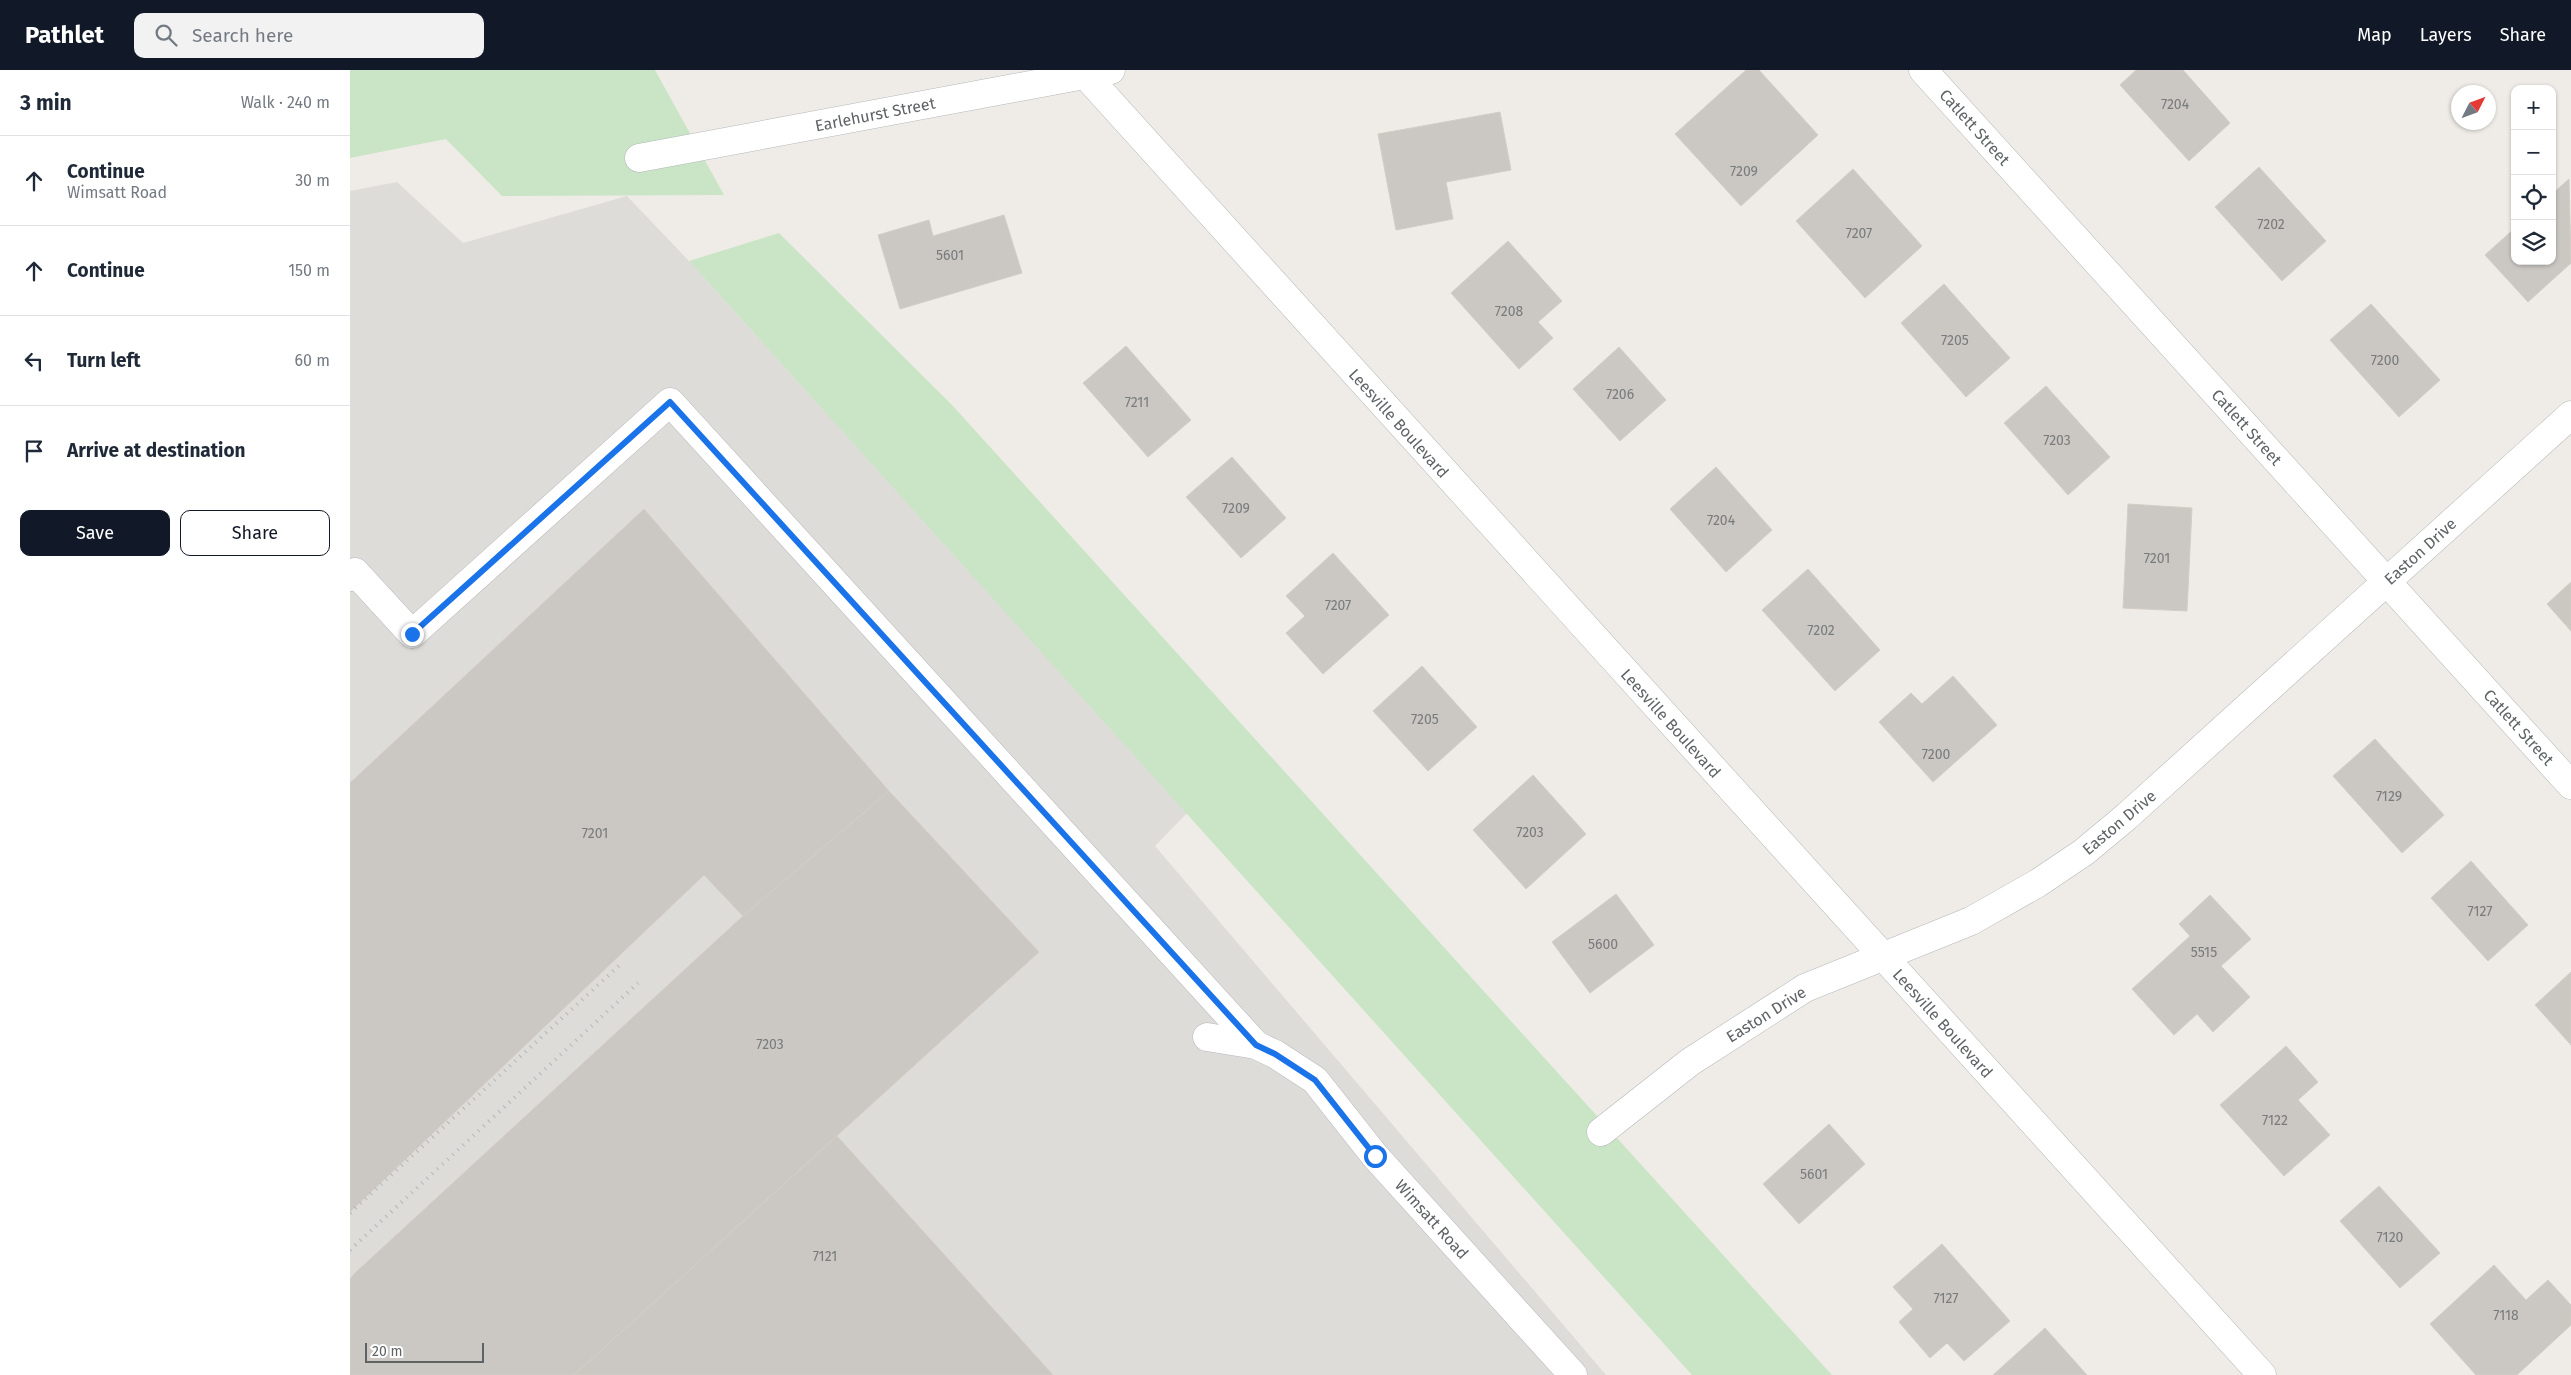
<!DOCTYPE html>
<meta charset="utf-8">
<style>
:root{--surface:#fff;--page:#f2f2f3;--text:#1f2937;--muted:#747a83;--line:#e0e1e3;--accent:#111827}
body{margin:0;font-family:"Fira Sans",sans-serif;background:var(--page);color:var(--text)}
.controls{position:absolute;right:15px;top:15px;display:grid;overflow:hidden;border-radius:10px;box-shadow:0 1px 4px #0004}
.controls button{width:45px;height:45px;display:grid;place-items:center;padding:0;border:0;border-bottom:1px solid var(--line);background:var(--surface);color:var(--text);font:25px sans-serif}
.compass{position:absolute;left:2101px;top:15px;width:45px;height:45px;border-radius:50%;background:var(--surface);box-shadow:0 1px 4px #0004;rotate:48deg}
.scale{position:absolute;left:15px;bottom:12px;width:119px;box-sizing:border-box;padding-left:5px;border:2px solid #5e6366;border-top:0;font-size:14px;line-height:18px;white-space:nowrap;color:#5e6366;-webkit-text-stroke:4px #fff;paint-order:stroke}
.stop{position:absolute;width:15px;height:15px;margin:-11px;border:4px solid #1a73e8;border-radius:50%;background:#fff}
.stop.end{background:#1a73e8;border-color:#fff;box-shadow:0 1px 5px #0008}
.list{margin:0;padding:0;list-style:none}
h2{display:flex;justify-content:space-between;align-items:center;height:65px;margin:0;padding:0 20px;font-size:21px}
h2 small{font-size:16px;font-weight:400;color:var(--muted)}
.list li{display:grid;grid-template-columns:32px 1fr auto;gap:15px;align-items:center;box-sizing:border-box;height:90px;padding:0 20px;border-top:1px solid var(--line)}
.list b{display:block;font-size:19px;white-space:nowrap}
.list p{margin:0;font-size:16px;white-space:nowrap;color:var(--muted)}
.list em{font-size:16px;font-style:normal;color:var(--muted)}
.actions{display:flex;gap:10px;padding:15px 20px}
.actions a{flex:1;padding:11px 0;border:1px solid var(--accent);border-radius:10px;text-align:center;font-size:18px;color:var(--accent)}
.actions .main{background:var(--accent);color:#fff}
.icon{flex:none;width:28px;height:28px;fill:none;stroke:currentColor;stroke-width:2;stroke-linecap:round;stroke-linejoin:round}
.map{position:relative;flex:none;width:2221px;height:1305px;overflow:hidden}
header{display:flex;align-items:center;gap:30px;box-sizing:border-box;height:70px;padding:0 25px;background:var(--accent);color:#fff}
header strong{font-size:24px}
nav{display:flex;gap:28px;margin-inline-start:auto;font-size:18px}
.search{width:350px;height:45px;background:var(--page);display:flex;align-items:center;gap:12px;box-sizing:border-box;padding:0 18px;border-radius:10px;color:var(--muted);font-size:19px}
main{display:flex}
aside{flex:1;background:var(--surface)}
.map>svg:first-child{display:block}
.industrial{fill:#dedcd9}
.green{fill:#c9e5c5}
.building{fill:#cbc7c3;stroke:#d4cdc5}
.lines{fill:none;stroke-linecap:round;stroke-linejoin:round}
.minor-casing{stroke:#b4b7ba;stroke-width:29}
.minor{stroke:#fff;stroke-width:28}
.rail{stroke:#b4b5b6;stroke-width:4;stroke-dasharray:1 6;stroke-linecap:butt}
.route{stroke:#1a73e8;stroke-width:6}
.labels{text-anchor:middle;stroke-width:5;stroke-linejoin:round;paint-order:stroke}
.number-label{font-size:14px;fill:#797c7d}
.street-label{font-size:16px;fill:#5e6366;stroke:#fff}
</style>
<header>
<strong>Pathlet</strong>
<div class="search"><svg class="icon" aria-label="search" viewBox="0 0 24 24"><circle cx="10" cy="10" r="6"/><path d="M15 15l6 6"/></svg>Search here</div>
<nav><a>Map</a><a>Layers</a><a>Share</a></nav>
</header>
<main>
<aside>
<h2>3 min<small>Walk · 240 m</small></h2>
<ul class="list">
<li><svg class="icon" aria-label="ahead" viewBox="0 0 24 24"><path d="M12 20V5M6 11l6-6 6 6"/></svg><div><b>Continue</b><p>Wimsatt Road</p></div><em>30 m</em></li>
<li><svg class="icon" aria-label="ahead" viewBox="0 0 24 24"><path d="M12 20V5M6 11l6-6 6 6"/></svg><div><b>Continue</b></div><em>150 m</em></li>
<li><svg class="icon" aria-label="left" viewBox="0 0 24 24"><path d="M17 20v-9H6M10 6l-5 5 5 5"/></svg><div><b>Turn left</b></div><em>60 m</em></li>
<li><svg class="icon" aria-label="arrive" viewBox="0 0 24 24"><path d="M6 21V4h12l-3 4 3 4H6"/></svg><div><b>Arrive at destination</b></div></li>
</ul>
<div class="actions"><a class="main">Save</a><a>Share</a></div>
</aside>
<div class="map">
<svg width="2221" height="1305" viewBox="0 0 2221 1305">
<rect width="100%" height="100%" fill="#efece7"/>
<polygon class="industrial" points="47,112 113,173 277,126 339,191 837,743 805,776 1256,1305 0,1305 0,121"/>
<g class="green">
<polygon points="0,0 305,0 374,125 152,126 96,69 0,88"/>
<polygon points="429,163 602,335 1482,1305 1342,1305 339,191"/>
</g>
<g class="building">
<polygon points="1396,0 1409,0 1468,65 1391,136 1325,64"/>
<polygon points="1786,0 1833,0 1880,53 1839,91 1770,15"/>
<polygon points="1150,42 1161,100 1096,112 1103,149 1046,160 1028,64"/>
<polygon points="1909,97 1976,171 1932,211 1865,137"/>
<polygon points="1503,99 1572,176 1515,228 1446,151"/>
<polygon points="2219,109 2221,193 2178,232 2135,185 2165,158 2165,191 2202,191 2202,124"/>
<polygon points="654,145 672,203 550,239 528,165 579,150 583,166"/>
<polygon points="1158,171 1212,231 1188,252 1203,268 1169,299 1101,223"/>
<polygon points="1594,214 1660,288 1616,327 1551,253"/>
<polygon points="2021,234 2090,310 2049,347 1980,270"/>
<polygon points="776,276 841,350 798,387 733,313"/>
<polygon points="1269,277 1316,330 1270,371 1223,319"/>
<polygon points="1696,316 1760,387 1718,425 1654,353"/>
<polygon points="882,387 936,448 891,488 836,427"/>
<polygon points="1366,397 1422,460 1376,502 1320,439"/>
<polygon points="1778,434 1842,438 1837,541 1773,538"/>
<polygon points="294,439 539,721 393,846 354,805 0,1142 0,713"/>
<polygon points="983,483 1039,545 973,604 936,563 955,546 936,526"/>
<polygon points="1458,499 1530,580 1485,621 1412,540"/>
<polygon points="2221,512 2221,561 2197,534"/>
<polygon points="1072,596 1127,657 1078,701 1023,641"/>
<polygon points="1603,606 1647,655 1583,712 1529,652 1561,623 1572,634"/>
<polygon points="2025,669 2094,745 2052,783 1983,706"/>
<polygon points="1183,705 1236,764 1176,819 1123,760"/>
<polygon points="539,721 689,882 224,1305 0,1305 0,1209 5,1203 393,846"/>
<polygon points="2121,791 2178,855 2138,891 2081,828"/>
<polygon points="1266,824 1304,875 1240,923 1202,872"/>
<polygon points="1860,825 1901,869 1871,896 1900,927 1863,962 1847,944 1824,965 1782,919 1840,866 1829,854"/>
<polygon points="2221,902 2221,975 2185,935"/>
<polygon points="1936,976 1968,1012 1948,1030 1980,1065 1934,1106 1870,1035"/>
<polygon points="1479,1054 1515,1094 1449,1154 1413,1114"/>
<polygon points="487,1066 703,1305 224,1305"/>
<polygon points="2029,1116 2090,1183 2050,1218 1990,1151"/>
<polygon points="1592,1174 1660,1251 1614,1291 1597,1273 1580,1288 1549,1252 1563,1239 1543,1217"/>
<polygon points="2144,1195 2176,1230 2198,1210 2221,1235 2221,1255 2167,1305 2126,1305 2080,1254"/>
<polygon points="1695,1258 1737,1305 1643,1305"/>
</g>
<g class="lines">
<g class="minor-casing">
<g id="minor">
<polyline points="731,0 1912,1305"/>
<polyline points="1573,0 2221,715"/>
<polyline points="289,88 761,0"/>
<polyline points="0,507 5,502 62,564 320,332 906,975"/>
<polyline points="857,967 906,975 925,984 965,1010 1025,1086 1223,1305"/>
<polyline points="1251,1062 1340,992 1455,918 1621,851 1688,813 1734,782 1776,747 2221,345"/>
</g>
</g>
<use href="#minor" class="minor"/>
<g class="rail">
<polyline points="0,1143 273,892"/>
<polyline points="0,1180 288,913"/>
</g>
</g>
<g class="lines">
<polyline class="route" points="62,564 320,332 906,975 925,984 965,1010 1025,1086"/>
</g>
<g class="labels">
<g class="number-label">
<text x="1825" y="39">7204</text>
<text x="1394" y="106">7209</text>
<text x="1921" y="159">7202</text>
<text x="1509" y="168">7207</text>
<text x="600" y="190">5601</text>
<text x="1159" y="246">7208</text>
<text x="1605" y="275">7205</text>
<text x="2035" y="295">7200</text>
<text x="1270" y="329">7206</text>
<text x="787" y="337">7211</text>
<text x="1707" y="375">7203</text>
<text x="886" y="443">7209</text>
<text x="1371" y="455">7204</text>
<text x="1807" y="493">7201</text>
<text x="988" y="540">7207</text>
<text x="1471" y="565">7202</text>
<text x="1075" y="654">7205</text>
<text x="1586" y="689">7200</text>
<text x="2039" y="731">7129</text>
<text x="1180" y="767">7203</text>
<text x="245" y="768">7201</text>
<text x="2130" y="846">7127</text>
<text x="1253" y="879">5600</text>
<text x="1854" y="887">5515</text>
<text x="420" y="979">7203</text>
<text x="1925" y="1055">7122</text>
<text x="1464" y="1109">5601</text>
<text x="2040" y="1172">7120</text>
<text x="475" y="1191">7121</text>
<text x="1596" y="1233">7127</text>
<text x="2156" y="1250">7118</text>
</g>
<g class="street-label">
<text transform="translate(525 44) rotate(-11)" y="6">Earlehurst Street</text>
<text transform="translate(1625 57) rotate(48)" y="6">Catlett Street</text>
<text transform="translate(1049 353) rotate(48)" y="6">Leesville Boulevard</text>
<text transform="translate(1897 357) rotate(48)" y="6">Catlett Street</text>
<text transform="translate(2070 481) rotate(-42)" y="6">Easton Drive</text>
<text transform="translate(1321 653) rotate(48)" y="6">Leesville Boulevard</text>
<text transform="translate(2169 657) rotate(48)" y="6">Catlett Street</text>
<text transform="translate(1769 752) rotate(-40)" y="6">Easton Drive</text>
<text transform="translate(1416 944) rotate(-32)" y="6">Easton Drive</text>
<text transform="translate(1593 953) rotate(48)" y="6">Leesville Boulevard</text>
<text transform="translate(1082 1149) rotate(48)" y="6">Wimsatt Road</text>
</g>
</g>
</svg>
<div class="controls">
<button>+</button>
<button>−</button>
<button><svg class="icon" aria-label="locate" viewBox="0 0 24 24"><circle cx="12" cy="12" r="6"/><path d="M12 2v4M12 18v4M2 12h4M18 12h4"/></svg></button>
<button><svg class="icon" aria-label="layers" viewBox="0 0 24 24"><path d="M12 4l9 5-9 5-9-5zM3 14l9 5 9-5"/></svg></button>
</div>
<svg class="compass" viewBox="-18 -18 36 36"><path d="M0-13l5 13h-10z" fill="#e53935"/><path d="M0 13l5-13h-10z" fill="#747a83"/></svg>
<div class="scale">20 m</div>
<div class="stop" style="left:1025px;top:1086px"></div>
<div class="stop end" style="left:62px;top:564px"></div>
</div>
</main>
